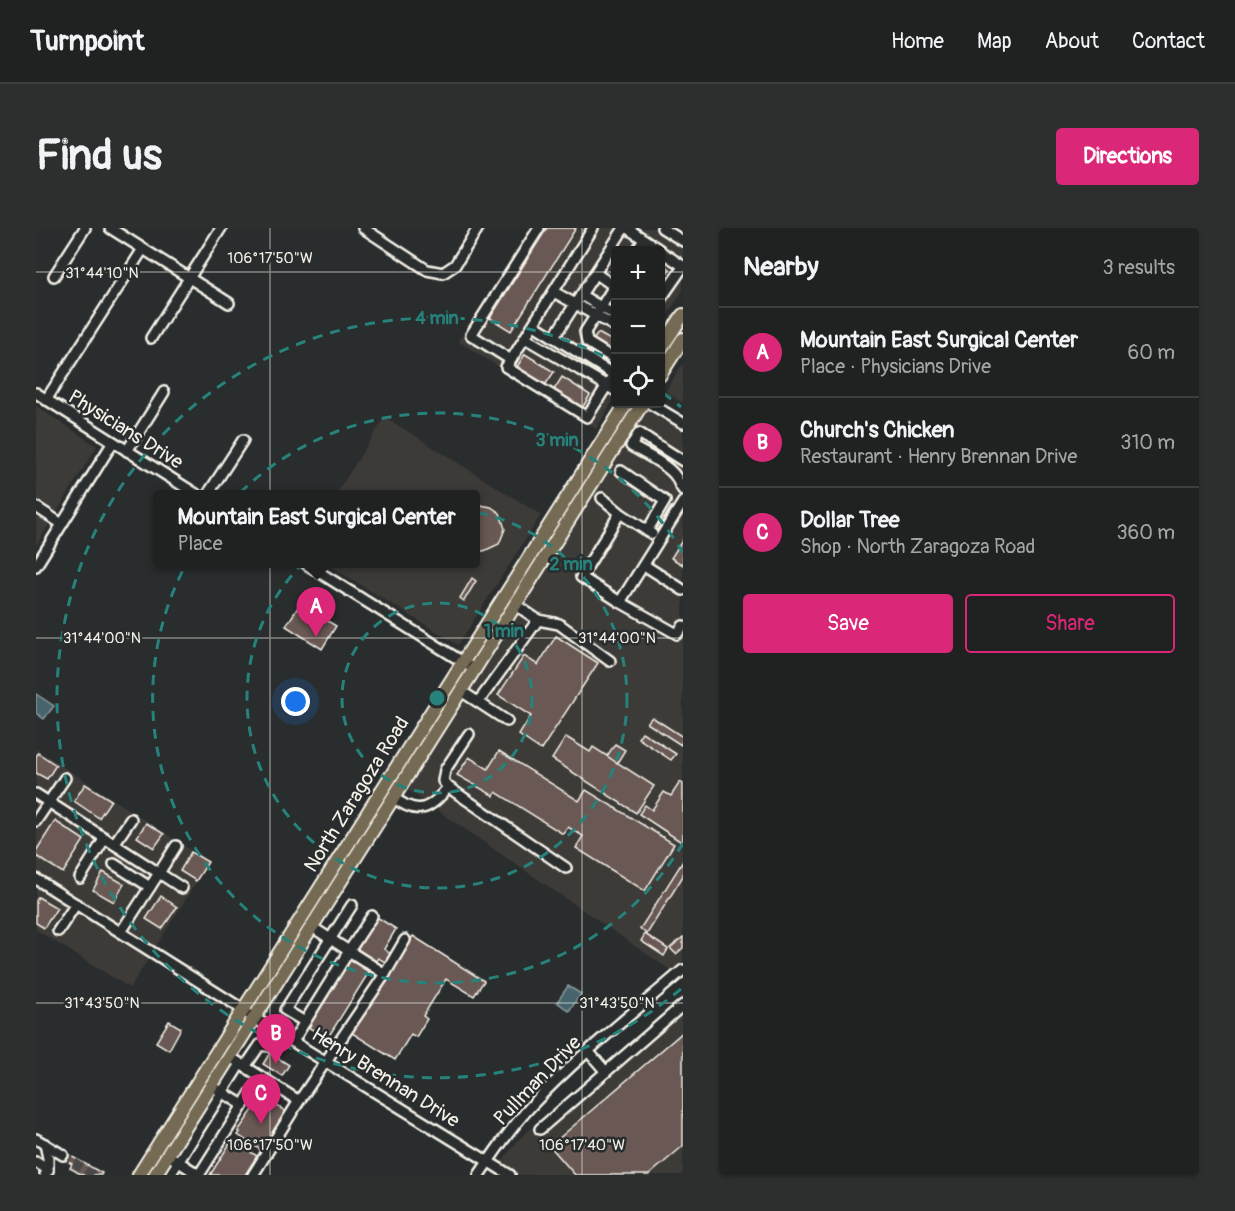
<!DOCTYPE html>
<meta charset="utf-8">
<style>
:root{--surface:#202222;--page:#2d2f2f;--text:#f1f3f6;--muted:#a2a4a5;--line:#3d3f40;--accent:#db2777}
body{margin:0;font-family:Pangolin,sans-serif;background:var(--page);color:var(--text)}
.controls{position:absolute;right:18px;top:18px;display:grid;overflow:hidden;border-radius:6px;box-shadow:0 2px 4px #0004}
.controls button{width:54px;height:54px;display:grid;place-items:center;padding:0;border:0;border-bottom:2px solid var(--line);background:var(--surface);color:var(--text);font:30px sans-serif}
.you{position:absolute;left:260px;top:474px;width:21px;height:21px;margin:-15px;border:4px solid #fff;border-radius:50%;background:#1a73e8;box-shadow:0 0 0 9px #1a73e833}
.badge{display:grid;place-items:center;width:39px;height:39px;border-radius:50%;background:var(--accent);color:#fff;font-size:20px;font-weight:700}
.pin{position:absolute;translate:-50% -50px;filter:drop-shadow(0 2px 3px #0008)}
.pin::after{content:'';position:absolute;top:32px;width:21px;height:18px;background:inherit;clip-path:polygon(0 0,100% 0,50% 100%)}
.popup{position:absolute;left:117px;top:262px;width:327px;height:78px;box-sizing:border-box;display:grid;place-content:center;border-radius:6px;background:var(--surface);filter:drop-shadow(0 2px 4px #0005);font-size:20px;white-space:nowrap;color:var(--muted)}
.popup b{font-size:22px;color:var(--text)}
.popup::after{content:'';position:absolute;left:50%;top:100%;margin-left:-12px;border:12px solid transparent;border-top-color:var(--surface)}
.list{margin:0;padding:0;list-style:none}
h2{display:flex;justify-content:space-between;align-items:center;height:78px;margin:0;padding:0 24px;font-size:26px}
h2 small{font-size:20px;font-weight:400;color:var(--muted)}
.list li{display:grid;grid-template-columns:39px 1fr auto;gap:18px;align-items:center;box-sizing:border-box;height:90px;padding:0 24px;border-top:2px solid var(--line)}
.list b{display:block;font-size:22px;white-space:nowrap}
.list p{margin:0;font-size:20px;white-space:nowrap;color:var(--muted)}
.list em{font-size:20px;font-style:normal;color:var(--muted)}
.actions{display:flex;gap:12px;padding:18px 24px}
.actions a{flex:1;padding:14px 0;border:2px solid var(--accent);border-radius:6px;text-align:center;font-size:21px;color:var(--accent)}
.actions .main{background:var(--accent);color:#fff}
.icon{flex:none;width:33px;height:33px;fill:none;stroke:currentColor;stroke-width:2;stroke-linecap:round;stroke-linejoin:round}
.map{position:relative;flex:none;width:647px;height:947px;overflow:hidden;border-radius:6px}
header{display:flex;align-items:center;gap:36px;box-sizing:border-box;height:84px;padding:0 30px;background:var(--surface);border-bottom:2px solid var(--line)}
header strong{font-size:28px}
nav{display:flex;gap:33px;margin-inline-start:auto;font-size:21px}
.intro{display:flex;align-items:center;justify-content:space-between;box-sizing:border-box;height:144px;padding:0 36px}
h1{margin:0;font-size:42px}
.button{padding:15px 27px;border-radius:6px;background:var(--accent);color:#fff;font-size:21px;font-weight:700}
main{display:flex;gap:36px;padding:0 36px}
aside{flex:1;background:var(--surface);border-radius:6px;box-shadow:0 2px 4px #0004}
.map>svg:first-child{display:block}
.built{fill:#3d3a39}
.water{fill:#47636c;stroke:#8c9c9e;stroke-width:1.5}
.building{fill:#695853;stroke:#f4f1e8;stroke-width:1.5}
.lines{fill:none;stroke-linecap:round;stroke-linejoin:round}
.minor-tunnel{stroke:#484a4a;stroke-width:9;stroke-dasharray:9 4.5;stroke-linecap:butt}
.minor-casing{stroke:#f4f1e8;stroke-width:14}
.major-casing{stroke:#f4f1e8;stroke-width:16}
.minor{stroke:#2a2d2e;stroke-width:9}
.major{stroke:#756b52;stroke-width:12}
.ticks{fill:none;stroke:#f4f1e8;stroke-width:1.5;stroke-opacity:0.45}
.ring{fill:none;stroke:#26827a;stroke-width:3;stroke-dasharray:10 8}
.labels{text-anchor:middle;stroke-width:5;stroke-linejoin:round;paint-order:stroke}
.street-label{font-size:20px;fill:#f4f1e8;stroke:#2a2d2e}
.ticks-label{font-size:15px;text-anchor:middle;fill:#f4f1e8;stroke:#2a2d2e;stroke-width:5;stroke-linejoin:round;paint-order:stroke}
.centre{fill:#26827a;stroke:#2a2d2e;stroke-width:3}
.ring-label{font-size:18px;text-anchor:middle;font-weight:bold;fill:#26827a;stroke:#2a2d2e;stroke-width:5;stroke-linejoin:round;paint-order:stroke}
</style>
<header>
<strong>Turnpoint</strong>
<nav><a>Home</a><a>Map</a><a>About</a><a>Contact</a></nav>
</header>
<div class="intro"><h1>Find us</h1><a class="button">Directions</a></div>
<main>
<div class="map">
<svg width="647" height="947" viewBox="0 0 647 947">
<rect width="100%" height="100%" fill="#2a2d2e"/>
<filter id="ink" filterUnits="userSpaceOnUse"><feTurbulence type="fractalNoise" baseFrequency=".0167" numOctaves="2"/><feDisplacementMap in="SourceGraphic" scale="12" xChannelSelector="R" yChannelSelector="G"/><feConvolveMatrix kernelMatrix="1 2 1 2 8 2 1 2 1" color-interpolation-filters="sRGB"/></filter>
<g filter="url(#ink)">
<g class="built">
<polygon points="494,0 647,0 647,62 625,98 624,22 580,22 579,170 560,201 422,113"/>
<polygon points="647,135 647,175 629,164"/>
<polygon points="0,178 61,218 0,318"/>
<polygon points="609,182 647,202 647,751 372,562"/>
<polygon points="349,189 505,287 422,417 291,336 439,336 439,266 300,266"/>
<polygon points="0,521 173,634 94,760 0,702"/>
<polygon points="647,767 647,947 456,947 482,912"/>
</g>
<g class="water">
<polygon points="0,466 18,478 8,491 0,485"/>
<polygon points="532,758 545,766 533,783 521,774"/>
</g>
<g class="building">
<polygon points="511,0 540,0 475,103 454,90"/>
<polygon points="624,35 634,41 624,55"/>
<polygon points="580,71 580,85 573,80"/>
<polygon points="562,105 580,115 580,123 577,127 556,114"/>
<polygon points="489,126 518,144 507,160 479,142"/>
<polygon points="526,149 554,167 545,182 516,165"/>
<polygon points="445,277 455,279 464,285 469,301 463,316 448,323 439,322 439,278"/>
<polygon points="635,279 641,282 626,305 621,302"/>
<polygon points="647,311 647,337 635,330"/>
<polygon points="436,350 440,353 428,373 424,370"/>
<polygon points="264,376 300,398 286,421 250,398"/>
<polygon points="520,408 562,435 505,522 483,507 495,488 462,467 488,428 502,437"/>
<polygon points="616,489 647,509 645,517 611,495"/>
<polygon points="606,504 640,526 635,532 602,510"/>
<polygon points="530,509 554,524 557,519 618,558 600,585 516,531"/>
<polygon points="579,516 589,522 581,535 571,528"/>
<polygon points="463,523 543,573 550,562 638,616 609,663 540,620 547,608 532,599 527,606 460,564 458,568 421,547 433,529 452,541"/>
<polygon points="2,525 20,537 11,551 0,545 0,529"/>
<polygon points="644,554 647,556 647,615 603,586 609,577 616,582 628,564 635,568"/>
<polygon points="49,556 75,572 63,590 38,573"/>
<polygon points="19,593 48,612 27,645 0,628 0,623"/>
<polygon points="110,595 128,606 118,620 101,609"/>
<polygon points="155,624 172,634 160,653 144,643"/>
<polygon points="647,633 647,648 611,706 604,701"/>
<polygon points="67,644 88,656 78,674 57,662"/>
<polygon points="125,668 141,679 126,701 110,691"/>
<polygon points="2,669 21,680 8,700 0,695 0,673"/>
<polygon points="339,688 360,701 348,721 356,727 351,735 342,730 340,734 321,722 336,698 334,697"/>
<polygon points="609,706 632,721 628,728 605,713"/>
<polygon points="377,708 448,753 438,768 410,751 387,788 391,791 380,809 375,806 359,832 316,805"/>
<polygon points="647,709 647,720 640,726 634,720"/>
<polygon points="314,732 333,744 291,811 272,799 279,788 277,786 285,773 288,775 302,751 300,750 309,737 311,738"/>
<polygon points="133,793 145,800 133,822 120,814"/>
<polygon points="647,804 647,918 613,947 539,947 514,918"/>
<polygon points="234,825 253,837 246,848 227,836"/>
<polygon points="226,869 251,884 226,923 202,907 204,904 202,903"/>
<polygon points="196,912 221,928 209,947 174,947"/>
<polygon points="29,925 66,945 65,947 46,947 34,940 36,936 26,930"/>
</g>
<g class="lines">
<polyline class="minor-tunnel" points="27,927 57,947"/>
<g class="minor-casing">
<g id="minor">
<polyline points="74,0 193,75"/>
<polyline points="327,0 391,42 407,45 419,37 442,0"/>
<polyline points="503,0 435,107 475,132 557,0"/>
<polyline points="591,0 624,22"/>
<polyline points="626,0 647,13"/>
<polyline points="601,22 608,12"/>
<polyline points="624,23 647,38"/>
<polyline points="559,45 578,58 565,79 580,88"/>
<polyline points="18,48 49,0"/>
<polyline points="518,64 580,99"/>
<polyline points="545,67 565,79 549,104 551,114 580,132"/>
<polyline points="624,72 647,39"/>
<polyline points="498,97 580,148"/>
<polyline points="518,109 588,0"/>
<polyline points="115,110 185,0"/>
<polyline points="489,110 580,163"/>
<polyline points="475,132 470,139 551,189 580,143"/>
<polyline points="0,165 160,266"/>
<polyline points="10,172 107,21"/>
<polyline points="615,176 647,195"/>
<polyline points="91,223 128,164"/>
<path d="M 647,233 L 603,205 L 595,218 C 607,225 633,237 640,249 C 643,254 643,257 647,262"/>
<polyline points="585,243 629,273 611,303"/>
<polyline points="172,266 207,212"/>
<polyline points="566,270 584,285 616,306"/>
<polyline points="647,274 584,374 641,406 647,398"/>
<polyline points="0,279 26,296"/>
<polyline points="584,285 545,349 584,374"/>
<polyline points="270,336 438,441"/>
<polyline points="608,337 647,362"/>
<polyline points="0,338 77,214"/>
<polyline points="480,377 502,392 523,396 574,433"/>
<polyline points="425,463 471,493"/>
<polyline points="443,473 502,392"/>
<polyline points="412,559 407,553 409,542 433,506"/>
<polyline points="0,566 123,645 85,704"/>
<path d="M 357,569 C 382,589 395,581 412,559 L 530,640"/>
<polyline points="0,593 29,550"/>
<polyline points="78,616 95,591"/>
<polyline points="140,618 123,645 146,660"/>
<polyline points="78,636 114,659"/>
<polyline points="44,650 69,610"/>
<polyline points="0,651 200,777 207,783 474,947"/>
<polyline points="336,688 313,723 349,746 369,712"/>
<polyline points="22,703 40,676"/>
<polyline points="269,794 249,782 316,677"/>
<polyline points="257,813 313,723 276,699"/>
<polyline points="552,823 570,844"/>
<polyline points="194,829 263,873 349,746"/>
<polyline points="209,839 224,817 240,819 248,808"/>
<polyline points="181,861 207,877"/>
<polyline points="504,901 647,777"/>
<polyline points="0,911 27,927"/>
<polyline points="9,916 12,930 12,942"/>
<polyline points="132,927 163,947"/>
<polyline points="0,934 12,942 9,947"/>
<polyline points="134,947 204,836"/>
<polyline points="163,947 216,863"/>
<polyline points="217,947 263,873"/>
<path d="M 443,947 C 459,923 476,898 496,877 C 542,828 596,786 647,742"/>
</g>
</g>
<g class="major-casing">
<g id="major">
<polyline points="624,122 647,87"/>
<polyline points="624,147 647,111"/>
<polyline points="103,947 590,176"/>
<polyline points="119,947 606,176"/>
</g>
</g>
<use href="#minor" class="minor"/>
<use href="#major" class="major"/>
</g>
</g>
<path class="ticks" d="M 234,0 L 234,947M 546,0 L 546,947M 0,44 L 580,44M 624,44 L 647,44M 0,410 L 647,410M 0,775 L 647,775"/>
<g class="ring">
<circle cx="401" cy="470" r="95"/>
<circle cx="401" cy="470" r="190"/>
<path d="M647 615A285 285 0 1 1 647 325"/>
<path d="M645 761A380 380 0 1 1 579 134M627 165A380 380 0 0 1 645 179"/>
</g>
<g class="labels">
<g class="street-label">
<text transform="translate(90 201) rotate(32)" y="7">Physicians Drive</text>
<text transform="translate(320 566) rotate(-58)" y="7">North Zaragoza Road</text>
<text transform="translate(350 849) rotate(32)" y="7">Henry Brennan Drive</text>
<text transform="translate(501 852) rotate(-46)" y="7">Pullman Drive</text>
</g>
</g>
<g class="ticks-label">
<text x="234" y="35">106°17'50"W</text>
<text x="66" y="50">31°44'10"N</text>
<text x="66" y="415">31°44'00"N</text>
<text x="581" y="415">31°44'00"N</text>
<text x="66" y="780">31°43'50"N</text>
<text x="581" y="780">31°43'50"N</text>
<text x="234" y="922">106°17'50"W</text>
<text x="546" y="922">106°17'40"W</text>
</g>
<circle cx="401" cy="470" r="9" class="centre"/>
<g class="ring-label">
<text x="401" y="96">4 min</text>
<text x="521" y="218">3 min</text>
<text x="535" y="342">2 min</text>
<text x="468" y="409">1 min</text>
</g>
</svg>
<div class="controls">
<button>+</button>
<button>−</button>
<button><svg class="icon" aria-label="locate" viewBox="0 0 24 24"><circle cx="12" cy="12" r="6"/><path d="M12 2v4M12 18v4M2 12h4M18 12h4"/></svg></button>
</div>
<div class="you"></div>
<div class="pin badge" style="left:280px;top:409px">A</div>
<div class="popup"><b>Mountain East Surgical Center</b>Place</div>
<div class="pin badge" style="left:240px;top:836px">B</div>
<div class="pin badge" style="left:225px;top:896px">C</div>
</div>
<aside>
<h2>Nearby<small>3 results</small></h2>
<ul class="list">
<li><span class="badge">A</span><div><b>Mountain East Surgical Center</b><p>Place · Physicians Drive</p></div><em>60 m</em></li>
<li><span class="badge">B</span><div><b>Church's Chicken</b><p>Restaurant · Henry Brennan Drive</p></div><em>310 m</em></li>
<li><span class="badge">C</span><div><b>Dollar Tree</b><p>Shop · North Zaragoza Road</p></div><em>360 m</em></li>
</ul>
<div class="actions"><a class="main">Save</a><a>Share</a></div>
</aside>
</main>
